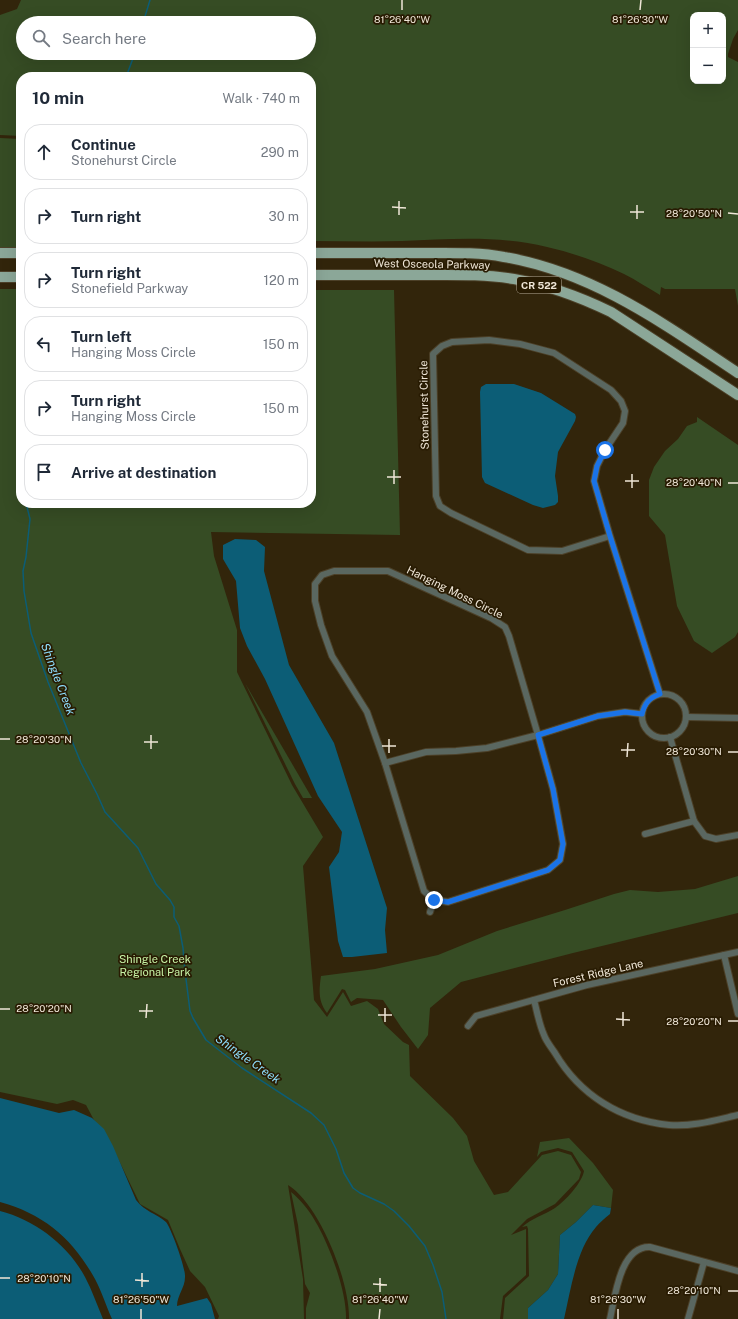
<!DOCTYPE html>
<meta charset="utf-8">
<style>
:root{--surface:#fff;--page:#f2f2f3;--text:#1f2937;--muted:#747a83;--line:#e0e1e3}
body{margin:0;font-family:"Public Sans",sans-serif;background:var(--page);color:var(--text)}
.controls{position:absolute;right:12px;top:12px;display:grid;overflow:hidden;border-radius:8px;box-shadow:0 4px 16px #0002}
.controls button{width:36px;height:36px;display:grid;place-items:center;padding:0;border:0;border-bottom:1px solid var(--line);background:var(--surface);color:var(--text);font:20px sans-serif}
.stop{position:absolute;width:12px;height:12px;margin:-9px;border:3px solid #1a73e8;border-radius:50%;background:#fff}
.stop.end{background:#1a73e8;border-color:#fff;box-shadow:0 1px 4px #0008}
.list{margin:0;padding:0;list-style:none}
h2{display:flex;justify-content:space-between;align-items:center;height:52px;margin:0;padding:0 16px;font-size:17px}
h2 small{font-size:13px;font-weight:400;color:var(--muted)}
.list li{display:grid;grid-template-columns:26px 1fr auto;gap:12px;align-items:center;box-sizing:border-box;height:56px;margin:0 8px 8px;padding:0 8px;border:1px solid var(--line);border-radius:16px}
.list b{display:block;font-size:15px;white-space:nowrap}
.list p{margin:0;font-size:13px;white-space:nowrap;color:var(--muted)}
.list em{font-size:13px;font-style:normal;color:var(--muted)}
.icon{flex:none;width:22px;height:22px;fill:none;stroke:currentColor;stroke-width:2;stroke-linecap:round;stroke-linejoin:round}
.map{position:relative;flex:none;width:738px;height:1319px;overflow:hidden}
.search{position:absolute;background:var(--surface);box-shadow:0 4px 16px #0002;left:16px;top:16px;width:300px;height:44px;display:flex;align-items:center;gap:10px;box-sizing:border-box;padding:0 14px;border-radius:22px;color:var(--muted);font-size:15px}
.panel{position:absolute;background:var(--surface);box-shadow:0 4px 16px #0002;left:16px;top:72px;width:300px;height:436px;border-radius:16px}
.map>svg:first-child{display:block}
.green{fill:#364c24;fill-rule:evenodd}
.water{fill:#0c5d76}
.lines{fill:none;stroke-linecap:round;stroke-linejoin:round}
.stream{stroke:#0c5d76;stroke-width:1.5}
.minor-casing{stroke:#4c4028;stroke-width:8}
.primary-casing{stroke:#4c4028;stroke-width:12}
.minor{stroke:#5a6760;stroke-width:6}
.primary{stroke:#8ba798;stroke-width:10}
.route{stroke:#1a73e8;stroke-width:5}
.ticks{fill:none;stroke:#efe6d7;stroke-width:1.5}
.labels{text-anchor:middle;stroke-width:3.5;stroke-linejoin:round;paint-order:stroke}
.shield{fill:#281b02;stroke:#b3a997;stroke-width:1}
.shield-label{font-size:10px;font-weight:bold;fill:#efe6d7}
.street-label{font-size:11px;fill:#efe6d7;stroke:#281b02}
.park-label{font-size:11px;fill:#c7f3a6;stroke:#281b02}
.water-label{font-size:12px;font-style:italic;fill:#8ddcfb;stroke:#281b02}
.ticks-label{font-size:10px;text-anchor:middle;fill:#efe6d7;stroke:#281b02;stroke-width:3.5;stroke-linejoin:round;paint-order:stroke}
</style>
<div class="map">
<svg width="738" height="1319" viewBox="0 0 738 1319">
<rect width="100%" height="100%" fill="#32250b"/>
<g class="green">
<path d="M 21,0 L 738,0 L 738,30 L 733,39 L 728,54 L 728,57 L 738,62 L 738,306 L 735,289 L 665,289 L 661,287 L 660,295 C 648,288 636,280 624,274 C 599,262 573,253 547,247 C 499,235 450,239 402,241 C 372,242 341,241 311,241 L 311,77 L 21,77 L 21,136 L 0,135 L 0,15 L 17,9 ZM 693,15 L 723,15 L 723,81 L 693,81 ZM 23,23 L 309,23 L 309,53 L 23,53 Z"/>
<polygon points="0,138 21,139 21,250 0,250"/>
<path d="M 0,289 L 21,289 L 21,503 L 311,503 L 311,290 L 394,290 L 400,535 L 211,532 L 214,556 L 237,630 L 237,672 L 292,785 L 323,837 L 303,866 L 314,1000 L 327,1017 L 343,992 L 351,1006 L 367,1001 L 378,1009 L 384,1024 L 403,1042 L 409,1045 L 410,1076 L 453,1118 L 467,1136 L 474,1161 L 494,1195 L 508,1192 L 542,1155 L 558,1151 L 571,1155 L 581,1172 L 579,1179 L 555,1204 L 527,1219 L 511,1235 L 526,1229 L 526,1275 L 503,1296 L 500,1319 L 349,1319 C 350,1282 320,1205 288,1185 L 303,1279 L 304,1319 L 218,1319 L 219,1316 L 205,1287 L 190,1271 L 180,1249 L 168,1220 L 140,1204 L 109,1140 L 94,1120 L 86,1105 L 73,1100 L 57,1104 L 0,1092 Z"/>
<polygon points="697,417 738,445 738,632 735,637 712,653 694,641 677,606 665,535 649,516 649,480 654,467 665,451 678,439 687,426 697,422"/>
<polygon points="245,683 312,798 303,798 295,784"/>
<path d="M 738,876 L 738,913 L 573,953 L 461,982 L 430,1008 L 428,1035 L 418,1049 L 401,1027 L 383,1000 L 357,998 L 351,1002 L 345,990 L 342,989 L 327,1013 C 318,1001 319,990 321,976 L 375,969 L 438,955 L 497,931 L 565,910 L 614,894 L 630,890 L 658,892 L 695,889 Z"/>
<path d="M 569,1138 L 593,1163 L 613,1190 L 611,1208 L 593,1205 L 576,1222 L 560,1235 L 558,1274 L 548,1290 L 528,1308 L 528,1319 L 503,1319 L 505,1298 L 529,1276 L 528,1229 L 527,1226 L 522,1227 C 532,1218 544,1215 555,1208 C 565,1201 582,1183 584,1171 L 572,1152 L 558,1148 L 541,1152 L 537,1157 L 540,1142 Z"/>
<path d="M 291,1192 C 296,1196 300,1200 304,1205 C 324,1228 347,1288 346,1319 L 306,1319 L 306,1308 L 310,1293 L 305,1284 L 298,1225 Z"/>
</g>
<g class="water">
<polygon points="486,384 514,384 541,393 575,414 576,417 575,421 558,452 555,476 558,496 558,502 555,505 543,508 533,505 485,483 482,477 480,392 481,387"/>
<polygon points="235,539 256,540 265,547 264,571 289,665 334,743 387,908 385,930 387,953 352,957 343,957 338,941 329,867 339,852 342,832 318,796 265,679 247,646 240,628 236,581 223,559 223,545"/>
<path d="M 0,1098 L 59,1113 L 74,1110 L 92,1118 L 104,1129 L 113,1146 L 136,1200 C 145,1212 156,1213 166,1222 C 171,1228 186,1269 185,1277 C 185,1288 177,1295 177,1306 L 207,1298 L 211,1304 L 215,1319 L 112,1319 C 106,1306 102,1292 95,1279 C 73,1239 44,1214 0,1202 Z"/>
<path d="M 593,1205 L 611,1208 L 610,1214 C 605,1218 600,1222 596,1227 C 576,1250 571,1289 564,1319 L 528,1319 L 528,1308 L 548,1290 L 558,1274 L 560,1235 L 576,1222 Z"/>
<path d="M 0,1211 C 35,1220 68,1245 85,1277 C 92,1290 97,1305 103,1319 L 0,1319 Z"/>
</g>
<g class="lines">
<g class="stream">
<polyline points="143,23 150,0"/>
<polyline points="126,77 135,53"/>
<polyline points="26,503 30,519 26,557 23,571 24,591 31,633 48,682 81,763 97,794 105,812 138,848 156,884 170,900 174,907 174,917 179,926 183,948 185,971 190,1011 193,1018 206,1040 242,1068 311,1113 324,1125 336,1149 344,1173 353,1188 360,1193 384,1204 394,1211 409,1226 425,1246 433,1265 442,1292 446,1319"/>
</g>
<g class="minor-casing">
<g id="minor">
<polyline points="610,536 562,551 528,550 451,513 440,506 436,496 433,354 442,346 452,342 489,340 520,344 554,353 611,390 621,401 625,411 623,423 605,450 597,466 594,481 610,536 660,694"/>
<polygon points="334,571 388,571 491,618 505,627 509,636 538,735 553,789 563,844 560,860 548,870 448,902 434,900 424,891 385,763 367,712 332,656 321,625 315,601 315,584 322,575"/>
<circle cx="664" cy="716" r="22"/>
<polyline points="686,717 738,718"/>
<polyline points="670,737 694,821 705,836 716,839 738,835"/>
<polyline points="385,763 426,752 456,751 487,748 538,735 598,716 625,712 642,714"/>
<polyline points="645,834 694,821"/>
<polyline points="430,912 434,900"/>
<polyline points="724,955 738,1014"/>
<path d="M 534,1000 C 537,1011 539,1024 544,1035 C 546,1041 551,1047 555,1053 C 580,1095 620,1120 669,1125 C 692,1127 716,1120 738,1115"/>
<polyline points="468,1026 476,1016 587,985 738,952"/>
<path d="M 610,1319 C 615,1297 620,1246 650,1247 L 738,1271"/>
<polyline points="688,1319 704,1262"/>
</g>
</g>
<g class="primary-casing">
<g id="primary">
<polyline points="0,253 21,253"/>
<path d="M 311,253 C 348,253 386,253 423,253 C 450,253 478,252 504,257 C 593,272 664,324 738,373"/>
<path d="M 311,275 C 348,275 386,275 423,275 C 453,275 484,274 514,279 C 548,285 580,297 611,312 L 738,395"/>
<polyline points="0,277 21,277"/>
</g>
</g>
<use href="#minor" class="minor"/>
<use href="#primary" class="primary"/>
</g>
<g class="lines">
<path class="route" d="M 434,900 L 448,902 L 548,870 L 560,860 L 563,844 L 553,789 L 538,735 L 598,716 L 625,712 L 642,714 C 645,703 649,698 660,694 L 610,536 L 594,481 L 597,466 L 605,450"/>
</g>
<path class="ticks" d="M 402,10 L 402,0M 640,10 L 641,0M 392,207 L 406,208M 630,212 L 644,212M 728,213 L 738,214M 399,215 L 399,201M 637,219 L 637,205M 387,477 L 401,477M 625,481 L 639,481M 728,483 L 738,483M 394,484 L 394,470M 632,488 L 632,474M 0,739 L 10,739M 144,742 L 158,742M 382,746 L 396,746M 151,749 L 151,735M 621,750 L 635,750M 728,752 L 738,752M 389,753 L 389,739M 627,757 L 628,743M 0,1009 L 10,1009M 139,1011 L 153,1011M 378,1015 L 392,1015M 146,1018 L 147,1004M 616,1019 L 630,1020M 728,1021 L 738,1021M 385,1022 L 385,1008M 623,1026 L 623,1012M 0,1278 L 10,1278M 135,1280 L 149,1281M 373,1284 L 387,1285M 142,1287 L 142,1273M 728,1291 L 738,1291M 380,1292 L 380,1278M 141,1319 L 141,1309M 379,1319 L 380,1309M 618,1319 L 618,1309"/>
<g class="labels">
<rect class="shield" x="517" y="277" width="44" height="16" rx="3"/>
<g class="shield-label">
<text x="539" y="289">CR 522</text>
</g>
<g class="street-label">
<text transform="translate(432 264) rotate(1)" y="4">West Osceola Parkway</text>
<text transform="translate(424 405) rotate(-91)" y="4">Stonehurst Circle</text>
<text transform="translate(455 592) rotate(26)" y="4">Hanging Moss Circle</text>
<text transform="translate(598 973) rotate(-13)" y="4">Forest Ridge Lane</text>
</g>
<g class="park-label">
<text x="155" y="963">Shingle Creek<tspan x="155" dy="13">Regional Park</tspan></text>
</g>
<g class="water-label">
<text transform="translate(58 679) rotate(69)" y="4">Shingle Creek</text>
<text transform="translate(248 1059) rotate(35)" y="4">Shingle Creek</text>
</g>
</g>
<g class="ticks-label">
<text x="402" y="23">81°26'40"W</text>
<text x="640" y="23">81°26'30"W</text>
<text x="694" y="217">28°20'50"N</text>
<text x="694" y="486">28°20'40"N</text>
<text x="44" y="743">28°20'30"N</text>
<text x="694" y="755">28°20'30"N</text>
<text x="44" y="1012">28°20'20"N</text>
<text x="694" y="1025">28°20'20"N</text>
<text x="44" y="1282">28°20'10"N</text>
<text x="694" y="1294">28°20'10"N</text>
<text x="141" y="1303">81°26'50"W</text>
<text x="380" y="1303">81°26'40"W</text>
<text x="618" y="1303">81°26'30"W</text>
</g>
</svg>
<div class="controls">
<button>+</button>
<button>−</button>
</div>
<div class="stop" style="left:605px;top:450px"></div>
<div class="stop end" style="left:434px;top:900px"></div>
<div class="search"><svg class="icon" aria-label="search" viewBox="0 0 24 24"><circle cx="10" cy="10" r="6"/><path d="M15 15l6 6"/></svg>Search here</div>
<section class="panel">
<h2>10 min<small>Walk · 740 m</small></h2>
<ul class="list">
<li><svg class="icon" aria-label="ahead" viewBox="0 0 24 24"><path d="M12 20V5M6 11l6-6 6 6"/></svg><div><b>Continue</b><p>Stonehurst Circle</p></div><em>290 m</em></li>
<li><svg class="icon" aria-label="right" viewBox="0 0 24 24"><path d="M7 20v-9h11M14 6l5 5-5 5"/></svg><div><b>Turn right</b></div><em>30 m</em></li>
<li><svg class="icon" aria-label="right" viewBox="0 0 24 24"><path d="M7 20v-9h11M14 6l5 5-5 5"/></svg><div><b>Turn right</b><p>Stonefield Parkway</p></div><em>120 m</em></li>
<li><svg class="icon" aria-label="left" viewBox="0 0 24 24"><path d="M17 20v-9H6M10 6l-5 5 5 5"/></svg><div><b>Turn left</b><p>Hanging Moss Circle</p></div><em>150 m</em></li>
<li><svg class="icon" aria-label="right" viewBox="0 0 24 24"><path d="M7 20v-9h11M14 6l5 5-5 5"/></svg><div><b>Turn right</b><p>Hanging Moss Circle</p></div><em>150 m</em></li>
<li><svg class="icon" aria-label="arrive" viewBox="0 0 24 24"><path d="M6 21V4h12l-3 4 3 4H6"/></svg><div><b>Arrive at destination</b></div></li>
</ul>
</section>
</div>
